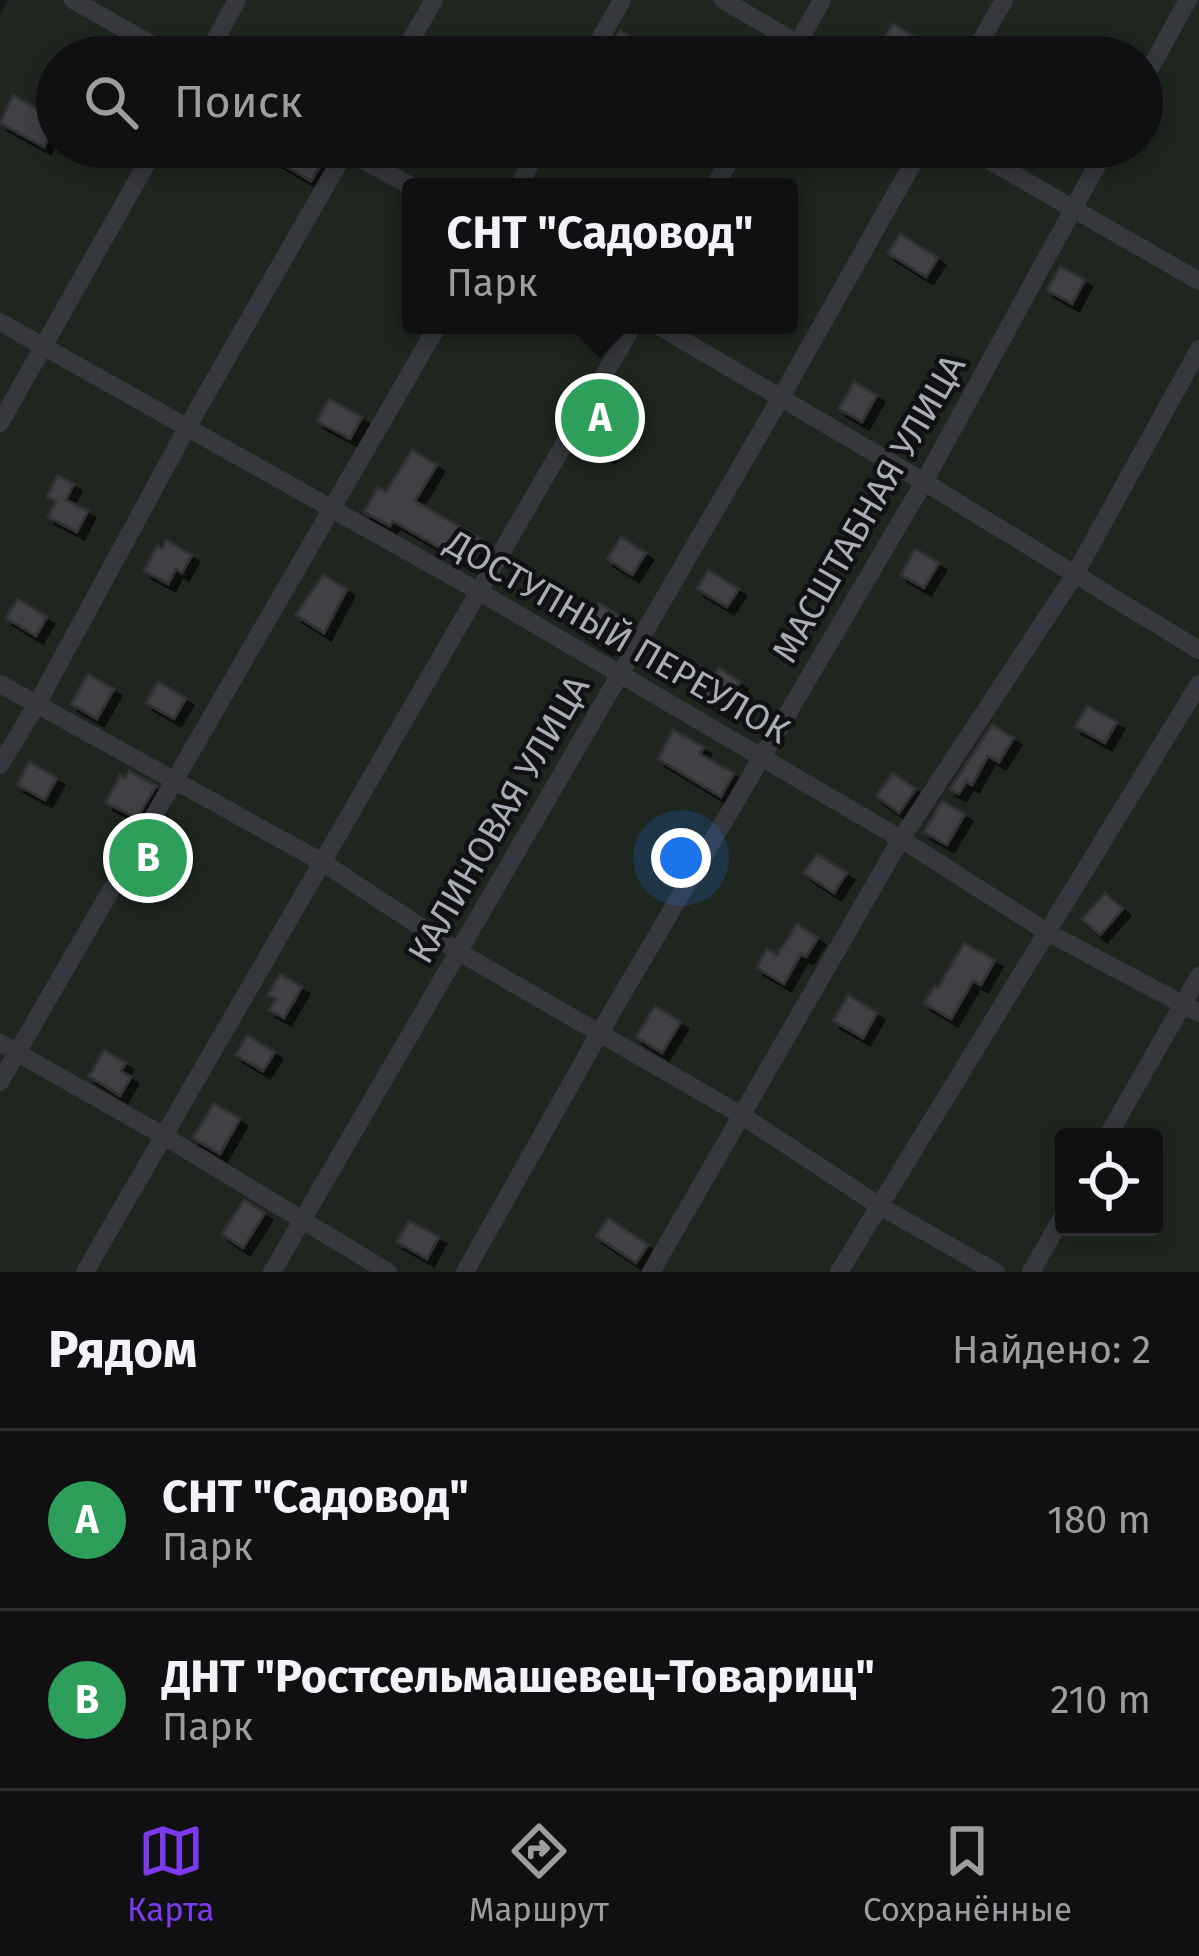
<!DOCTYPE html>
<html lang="ru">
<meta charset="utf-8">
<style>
:root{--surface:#101012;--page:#1e1e20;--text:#f1f3f6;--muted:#9c9d9f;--line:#303032;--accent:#7c3aed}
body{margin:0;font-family:"Fira Sans",sans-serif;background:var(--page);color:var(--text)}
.controls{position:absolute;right:36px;bottom:36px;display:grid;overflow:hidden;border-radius:12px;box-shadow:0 6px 18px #0003}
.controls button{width:108px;height:108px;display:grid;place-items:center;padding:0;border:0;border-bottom:3px solid var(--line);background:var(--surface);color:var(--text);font:60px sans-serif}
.you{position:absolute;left:681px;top:858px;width:42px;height:42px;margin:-30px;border:9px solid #fff;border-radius:50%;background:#1a73e8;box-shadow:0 0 0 18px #1a73e833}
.badge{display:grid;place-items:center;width:78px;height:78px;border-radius:50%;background:var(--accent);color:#fff;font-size:39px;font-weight:700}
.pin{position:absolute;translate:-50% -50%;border:6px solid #fff;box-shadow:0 3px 12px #0006}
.popup{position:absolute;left:402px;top:178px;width:396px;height:156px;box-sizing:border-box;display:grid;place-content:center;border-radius:12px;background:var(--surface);filter:drop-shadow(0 3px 9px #0005);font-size:39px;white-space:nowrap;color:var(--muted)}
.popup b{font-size:45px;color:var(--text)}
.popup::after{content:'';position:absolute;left:50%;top:100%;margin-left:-24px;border:24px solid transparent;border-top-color:var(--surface)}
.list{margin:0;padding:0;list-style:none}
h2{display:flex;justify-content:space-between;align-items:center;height:156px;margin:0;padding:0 48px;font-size:51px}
h2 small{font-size:39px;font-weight:400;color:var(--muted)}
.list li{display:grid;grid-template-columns:78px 1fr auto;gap:36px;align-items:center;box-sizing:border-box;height:180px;padding:0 48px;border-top:3px solid var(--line)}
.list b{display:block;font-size:45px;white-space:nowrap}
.list p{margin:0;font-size:39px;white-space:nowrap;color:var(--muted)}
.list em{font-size:39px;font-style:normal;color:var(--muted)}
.icon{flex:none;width:66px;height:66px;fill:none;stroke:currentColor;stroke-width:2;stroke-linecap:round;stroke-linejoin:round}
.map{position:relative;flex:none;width:1199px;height:1272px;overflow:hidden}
.search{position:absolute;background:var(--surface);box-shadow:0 6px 18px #0003;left:36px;right:36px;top:36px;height:132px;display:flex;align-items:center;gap:30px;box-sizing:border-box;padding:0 42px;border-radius:66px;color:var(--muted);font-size:45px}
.sheet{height:516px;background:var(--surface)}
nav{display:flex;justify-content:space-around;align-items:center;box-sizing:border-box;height:168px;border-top:3px solid var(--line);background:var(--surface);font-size:33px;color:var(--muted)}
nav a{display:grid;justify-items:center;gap:6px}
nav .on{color:var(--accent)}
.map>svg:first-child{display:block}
.green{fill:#1e261f;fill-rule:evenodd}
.building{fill:#404145;stroke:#303034;stroke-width:3;filter:url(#shadow)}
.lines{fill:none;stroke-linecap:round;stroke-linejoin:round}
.minor{stroke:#37383d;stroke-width:18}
.labels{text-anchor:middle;stroke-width:9;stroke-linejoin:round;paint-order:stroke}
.street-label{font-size:36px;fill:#a8adb8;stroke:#111113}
</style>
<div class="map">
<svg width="1199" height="1272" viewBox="0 0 1199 1272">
<defs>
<filter id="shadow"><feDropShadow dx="7" dy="7" stdDeviation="0" flood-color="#0009"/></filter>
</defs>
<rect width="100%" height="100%" fill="#161618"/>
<path class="green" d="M 8,0 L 1199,0 L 1199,1272 L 0,1272 L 0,14 ZM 57,57 L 1142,57 L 1142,147 L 57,147 ZM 411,187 L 789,187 L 789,325 L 411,325 ZM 1064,1137 L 1154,1137 L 1154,1227 L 1064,1227 Z"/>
<g class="building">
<polygon points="893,24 916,38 904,57 884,57 876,52"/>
<polygon points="620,31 665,57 618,57 609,52"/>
<polygon points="13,95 57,120 44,147 0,123"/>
<polygon points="283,147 303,147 324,160 311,181 275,160"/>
<polygon points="900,234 938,258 926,277 888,253"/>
<polygon points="1060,267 1085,280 1072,304 1047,290"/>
<polygon points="854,382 877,395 862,422 839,409"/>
<polygon points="329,399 362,417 350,439 317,421"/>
<polygon points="595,417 622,433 608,456 582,441"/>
<polygon points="412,450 437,465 415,501 485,541 471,566 393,521 390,526 364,512 378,487 386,492"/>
<polygon points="58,475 74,484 66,500 88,511 77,532 48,517 56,501 47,497"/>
<polygon points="621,537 646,553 632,575 607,559"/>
<polygon points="166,540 192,555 182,573 176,569 168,584 144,571 157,546 162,549"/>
<polygon points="915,549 939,563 924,588 901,575"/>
<polygon points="708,570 739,589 727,607 697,589"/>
<polygon points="323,575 347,589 324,633 296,615"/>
<polygon points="18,599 47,617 36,636 6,618"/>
<polygon points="599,603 625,620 606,648 580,631"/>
<polygon points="719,668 740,682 721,711 700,697"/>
<polygon points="88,674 114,689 97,719 71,704"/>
<polygon points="158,682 186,698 174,719 146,703"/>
<polygon points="1087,706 1117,722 1105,743 1075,727"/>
<polygon points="992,725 1014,738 999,762 988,756 972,785 966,782 959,794 950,789"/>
<polygon points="673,730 704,747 700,754 734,773 721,797 658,759"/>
<polygon points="29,762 57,778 45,800 17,785"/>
<polygon points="129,771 156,786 137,818 106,803 120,775 125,778"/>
<polygon points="893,773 916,789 899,813 876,796"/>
<polygon points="942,801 965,814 947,845 924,832"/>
<polygon points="817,854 847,873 834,893 804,873"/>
<polygon points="1105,893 1123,909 1100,935 1082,919"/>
<polygon points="797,924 818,938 806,957 801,954 784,984 757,968 767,949 777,955"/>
<polygon points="964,943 995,960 981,985 973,981 951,1019 924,1003 935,986 938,988"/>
<polygon points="280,974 302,987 284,1018 269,1010 276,999 268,995"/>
<polygon points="848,995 877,1013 863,1038 833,1021"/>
<polygon points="655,1006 681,1022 662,1053 636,1037"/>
<polygon points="247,1035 275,1052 263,1071 236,1055"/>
<polygon points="104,1050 126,1063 121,1071 131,1077 120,1096 89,1076"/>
<polygon points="214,1103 240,1119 220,1154 193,1138"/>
<polygon points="244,1200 265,1213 243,1248 222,1234"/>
<polygon points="608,1218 648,1245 636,1263 596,1236"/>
<polygon points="409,1221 439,1237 427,1259 397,1242"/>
</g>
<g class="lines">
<g class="minor">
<polyline points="73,0 174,57"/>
<polyline points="723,0 821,57"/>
<polyline points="206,57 237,0"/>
<polyline points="401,57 434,0"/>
<polyline points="590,57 622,0"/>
<polyline points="790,57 822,0"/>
<polyline points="972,57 1004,0"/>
<polyline points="1142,83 1188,0"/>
<polyline points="339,147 413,187"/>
<polyline points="966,147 1199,281"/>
<polyline points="518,187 540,147"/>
<polyline points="714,187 738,147"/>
<polyline points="0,322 478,591 901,839 1047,932 1199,1013"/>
<polyline points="657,325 924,482 1199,650"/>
<polyline points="0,423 156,147"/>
<polyline points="0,684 322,862 459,952 741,1115 878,1205 996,1272"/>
<polyline points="0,765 37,704 188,426 348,147"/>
<polyline points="0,1043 164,1136 388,1272"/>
<polyline points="0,1082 438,325"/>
<polyline points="1107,1137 1199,976"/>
<polyline points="85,1272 633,325"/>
<polyline points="272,1272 780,399 922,147"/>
<polyline points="465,1272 600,1032 924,482 1107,147"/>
<polyline points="651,1272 901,839 1074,576 1199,349"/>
<polyline points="839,1272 1199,684"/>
<polyline points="1031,1272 1064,1214"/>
</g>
</g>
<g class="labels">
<g class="street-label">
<text transform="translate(868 508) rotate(-60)" y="13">МАСШТАБНАЯ УЛИЦА</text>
<text transform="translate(618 636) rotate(30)" y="13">ДОСТУПНЫЙ ПЕРЕУЛОК</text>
<text transform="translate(498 819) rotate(-60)" y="13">КАЛИНОВАЯ УЛИЦА</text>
</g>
</g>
</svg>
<div class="controls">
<button><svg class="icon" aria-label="locate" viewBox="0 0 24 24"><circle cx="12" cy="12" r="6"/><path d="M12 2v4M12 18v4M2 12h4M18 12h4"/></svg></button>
</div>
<div class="you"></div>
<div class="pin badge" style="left:600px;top:418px;background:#2e9e5b">A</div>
<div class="popup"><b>СНТ &quot;Садовод&quot;</b>Парк</div>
<div class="pin badge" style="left:148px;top:858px;background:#2e9e5b">B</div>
<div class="search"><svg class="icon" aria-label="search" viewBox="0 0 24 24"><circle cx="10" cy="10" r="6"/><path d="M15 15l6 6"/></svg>Поиск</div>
</div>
<section class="sheet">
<h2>Рядом<small>Найдено: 2</small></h2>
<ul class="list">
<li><span class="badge" style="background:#2e9e5b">A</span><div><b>СНТ &quot;Садовод&quot;</b><p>Парк</p></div><em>180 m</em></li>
<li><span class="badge" style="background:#2e9e5b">B</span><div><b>ДНТ &quot;Ростсельмашевец-Товарищ&quot;</b><p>Парк</p></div><em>210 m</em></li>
</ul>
</section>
<nav>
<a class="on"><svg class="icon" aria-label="map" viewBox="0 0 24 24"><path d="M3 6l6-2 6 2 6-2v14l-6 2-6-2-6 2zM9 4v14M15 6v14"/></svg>Карта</a>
<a><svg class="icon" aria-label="directions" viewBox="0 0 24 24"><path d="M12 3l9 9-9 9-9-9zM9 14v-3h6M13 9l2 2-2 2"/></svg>Маршрут</a>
<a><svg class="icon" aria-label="saved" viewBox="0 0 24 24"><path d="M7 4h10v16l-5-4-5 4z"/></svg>Сохранённые</a>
</nav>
